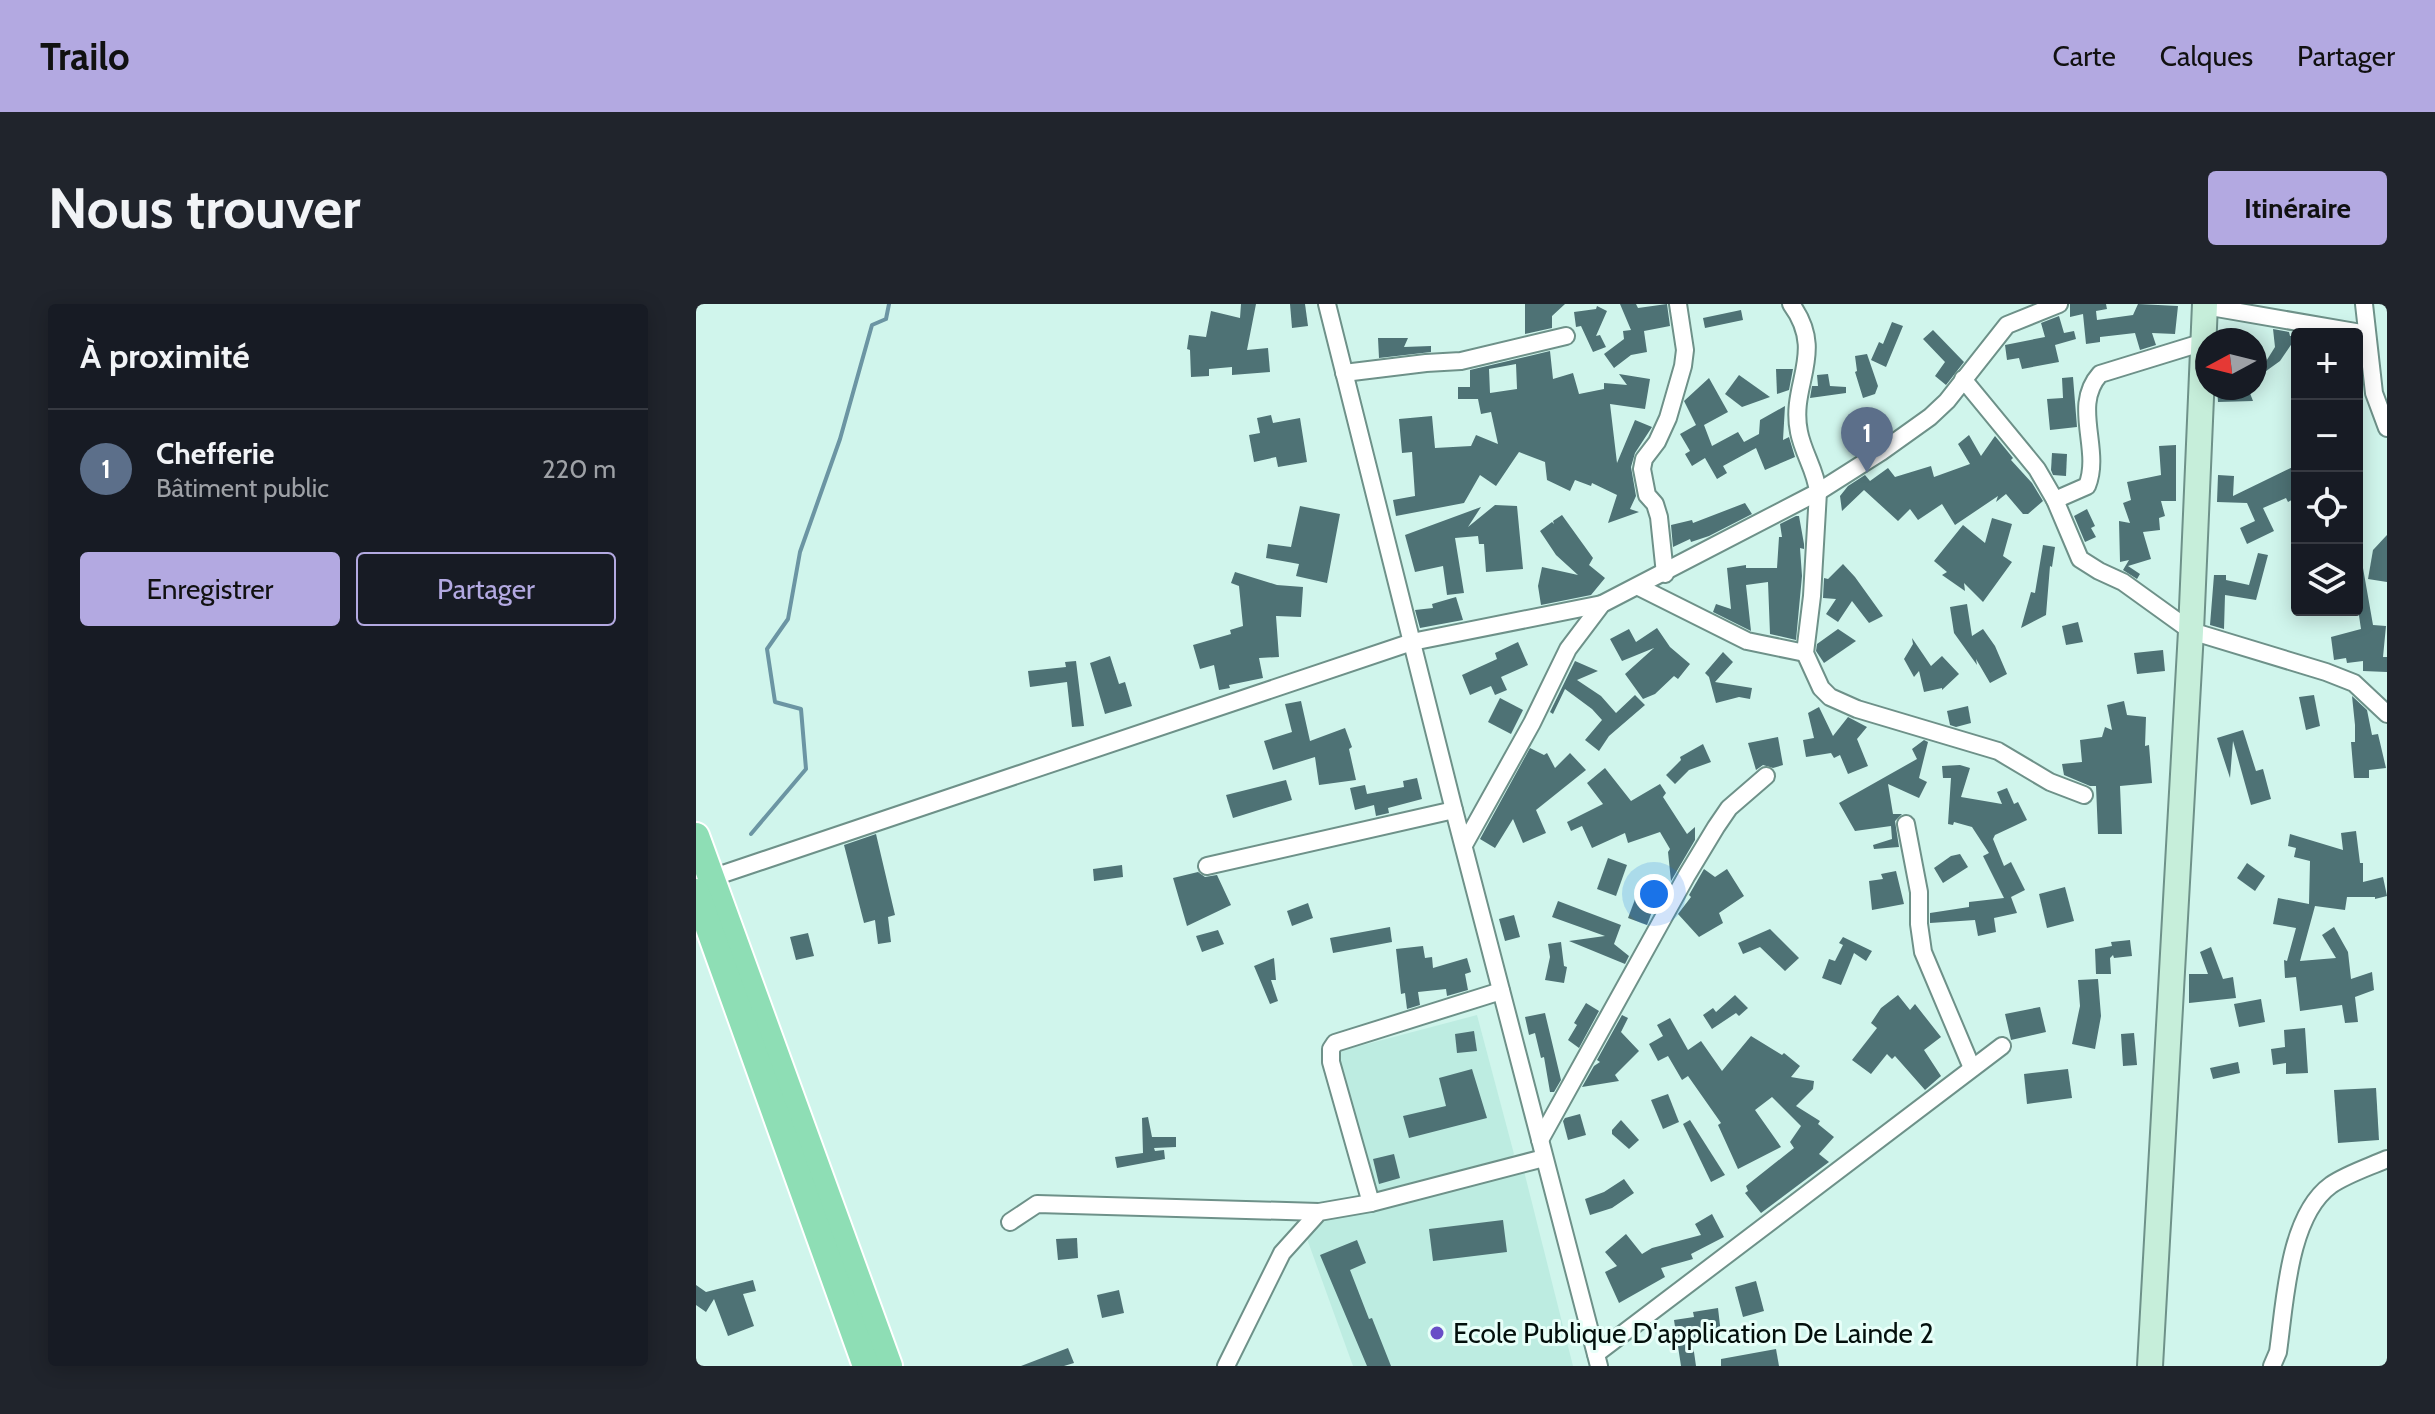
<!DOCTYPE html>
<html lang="fr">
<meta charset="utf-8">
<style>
:root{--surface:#171b24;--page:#20242c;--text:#f1f3f6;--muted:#9ea1a6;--line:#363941;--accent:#b3a9e1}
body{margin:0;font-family:Cabin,sans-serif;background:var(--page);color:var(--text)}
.controls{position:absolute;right:24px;top:24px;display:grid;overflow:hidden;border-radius:8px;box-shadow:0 4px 20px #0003}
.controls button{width:72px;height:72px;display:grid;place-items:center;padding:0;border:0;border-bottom:2px solid var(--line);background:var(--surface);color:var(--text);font:40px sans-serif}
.compass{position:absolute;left:1499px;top:24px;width:72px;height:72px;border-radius:50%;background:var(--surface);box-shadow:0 4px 20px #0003;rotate:263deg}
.you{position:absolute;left:958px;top:590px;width:28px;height:28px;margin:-20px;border:6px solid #fff;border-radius:50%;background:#1a73e8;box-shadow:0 0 0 12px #1a73e833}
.badge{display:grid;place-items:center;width:52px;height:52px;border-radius:50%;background:var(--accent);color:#fff;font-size:26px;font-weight:700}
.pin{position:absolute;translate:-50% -66px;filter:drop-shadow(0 2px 4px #0008)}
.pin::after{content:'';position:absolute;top:42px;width:28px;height:24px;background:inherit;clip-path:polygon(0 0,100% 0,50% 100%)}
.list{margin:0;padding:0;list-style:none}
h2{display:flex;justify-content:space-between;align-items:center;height:104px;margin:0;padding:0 32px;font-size:34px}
h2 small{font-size:26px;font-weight:400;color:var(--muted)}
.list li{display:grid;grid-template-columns:52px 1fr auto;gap:24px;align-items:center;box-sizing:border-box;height:120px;padding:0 32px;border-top:2px solid var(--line)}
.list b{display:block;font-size:30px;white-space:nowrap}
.list p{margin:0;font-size:26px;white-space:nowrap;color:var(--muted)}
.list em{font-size:26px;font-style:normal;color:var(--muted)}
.actions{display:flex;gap:16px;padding:24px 32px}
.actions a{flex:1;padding:18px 0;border:2px solid var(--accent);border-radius:8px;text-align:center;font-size:28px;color:var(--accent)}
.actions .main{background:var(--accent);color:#111}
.icon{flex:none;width:44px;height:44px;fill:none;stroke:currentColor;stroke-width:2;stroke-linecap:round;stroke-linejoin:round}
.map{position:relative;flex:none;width:1691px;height:1062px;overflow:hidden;border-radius:8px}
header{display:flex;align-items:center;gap:48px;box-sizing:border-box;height:112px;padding:0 40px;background:var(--accent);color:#111}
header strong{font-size:38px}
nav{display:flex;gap:44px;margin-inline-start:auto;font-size:28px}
.intro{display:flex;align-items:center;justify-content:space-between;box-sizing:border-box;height:192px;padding:0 48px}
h1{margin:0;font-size:56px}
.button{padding:20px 36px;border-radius:8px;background:var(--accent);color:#111;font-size:28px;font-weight:700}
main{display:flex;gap:48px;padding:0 48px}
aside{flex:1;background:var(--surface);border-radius:8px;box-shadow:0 4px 20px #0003}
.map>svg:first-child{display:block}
.built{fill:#bdece1}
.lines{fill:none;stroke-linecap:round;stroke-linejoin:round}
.stream{stroke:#6b95a3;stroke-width:4}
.building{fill:#4e7275;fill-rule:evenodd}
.street-casing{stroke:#6e9189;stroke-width:20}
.secondary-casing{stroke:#6e9189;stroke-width:28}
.primary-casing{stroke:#fff;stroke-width:30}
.street{stroke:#fff;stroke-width:16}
.secondary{stroke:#c6eeda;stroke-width:24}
.primary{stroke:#8edeb5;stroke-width:26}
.poi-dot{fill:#684ec7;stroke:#e8fff9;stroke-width:3}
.labels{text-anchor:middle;stroke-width:6;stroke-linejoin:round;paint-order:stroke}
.poi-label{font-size:28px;fill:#030f0c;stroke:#e8fff9;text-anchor:start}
</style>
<header>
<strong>Trailo</strong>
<nav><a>Carte</a><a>Calques</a><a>Partager</a></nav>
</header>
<div class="intro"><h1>Nous trouver</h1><a class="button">Itinéraire</a></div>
<main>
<aside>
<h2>À proximité<small></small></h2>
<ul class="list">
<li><span class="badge" style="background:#5c6f8a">1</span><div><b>Chefferie</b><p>Bâtiment public</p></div><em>220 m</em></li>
</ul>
<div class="actions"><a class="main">Enregistrer</a><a>Partager</a></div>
</aside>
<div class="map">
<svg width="1691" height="1062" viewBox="0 0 1691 1062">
<rect width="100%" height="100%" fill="#d0f5ec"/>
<g class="built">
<polygon points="781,711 818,850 808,860 679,893 637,749"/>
<polygon points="827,863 877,1062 657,1062 606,921"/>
</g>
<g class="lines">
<polyline class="stream" points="55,530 110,465 105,405 79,398 71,345 92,315 104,248 144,135 176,21 190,15 193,0"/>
</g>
<g class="building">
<polygon points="545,0 560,0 551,46 572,44 574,68 536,71 536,63 513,65 513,72 495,73 494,46 491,45 493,31 510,33 515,7 544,14"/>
<polygon points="594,0 609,0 612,22 596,24"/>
<polygon points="829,0 869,0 856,12 856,24 829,30"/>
<polygon points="924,0 940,0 942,4 971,0 974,22 948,27 951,48 935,51 918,64 908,50 928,35 927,27 935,26"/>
<polygon points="1374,0 1410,0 1411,5 1400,7 1401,16 1437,11 1442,0 1482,2 1479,30 1456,29 1460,41 1444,46 1439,29 1404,33 1404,38 1390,40 1387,10 1374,13"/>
<polygon points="901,2 911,7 900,32 904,31 910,43 897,48 885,22 880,23 878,8 900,5"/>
<polygon points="1045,6 1047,16 1009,24 1007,14"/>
<polygon points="1363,12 1368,29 1378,27 1380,35 1359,41 1363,58 1326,65 1323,54 1311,56 1309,41 1349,33 1345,19"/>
<polygon points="1196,18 1207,22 1190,63 1175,56 1183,38 1187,40"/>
<polygon points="1577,25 1593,28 1594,32 1601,32 1584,57 1559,75 1579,43"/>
<polygon points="1237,26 1268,58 1250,81 1239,72 1249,58 1227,35"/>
<polygon points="682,34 712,34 708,43 735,42 735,48 683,54"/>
<path d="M 854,47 L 857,75 L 877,69 L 883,90 L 908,85 L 908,79 L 931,81 L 923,70 L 954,75 L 949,105 L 914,100 L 921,159 L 939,116 L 956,123 L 939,149 L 935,163 L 940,192 L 934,205 L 943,208 L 912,219 L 921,191 L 896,179 L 895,182 L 879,176 L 874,187 L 851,176 L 849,158 L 823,148 L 800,182 L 784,171 L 768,199 L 700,212 L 697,196 L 719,192 L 716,148 L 706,149 L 703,115 L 736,112 L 739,144 L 775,142 L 780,131 L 802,140 L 795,108 L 785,110 L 782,95 L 762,95 L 762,83 L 774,83 L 774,66 ZM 820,60 L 821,85 L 794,89 L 793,65 Z"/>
<polygon points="1171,50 1182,82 1179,90 1167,94 1159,68 1161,67 1159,52"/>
<polygon points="1080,65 1097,65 1093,86 1081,90"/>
<polygon points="1132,70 1134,82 1150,83 1150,89 1114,94 1116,82 1122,82 1121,71"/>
<polygon points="1043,71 1074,93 1046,103 1029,90"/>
<polygon points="1377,73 1381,123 1354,126 1351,95 1367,94 1366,74"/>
<polygon points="1013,74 1032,108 1008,121 1016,142 1042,128 1048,138 1063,130 1064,116 1089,102 1087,136 1093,133 1099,153 1069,166 1060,144 1027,162 1031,169 1021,175 1009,154 996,162 989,150 994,147 984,130 1000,121 988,97"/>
<polygon points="1521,84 1552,84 1557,97 1522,98"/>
<polygon points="575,111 577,119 604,114 611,158 582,163 580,153 558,158 553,131 564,129 561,114"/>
<polygon points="1273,131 1285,152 1299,132 1317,154 1315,156 1336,179 1347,197 1332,210 1327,210 1310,190 1300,198 1302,192 1259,221 1246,200 1222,216 1214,205 1202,217 1168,186 1146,207 1144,192 1152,182 1169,171 1174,177 1192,164 1199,173 1235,162 1238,173 1274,160 1262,140"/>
<polygon points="1480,141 1480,197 1465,197 1469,212 1463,214 1464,226 1447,228 1455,255 1432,262 1444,270 1441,275 1427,266 1433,256 1424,258 1423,217 1434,219 1427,199 1435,196 1431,178 1465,171 1463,142"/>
<polygon points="1356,149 1371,150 1370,172 1357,171 1355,166"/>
<polygon points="1601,161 1601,193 1592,198 1590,194 1567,204 1578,227 1551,240 1544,224 1559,217 1551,199 1521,198 1522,171 1538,172 1537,192"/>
<polygon points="1049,199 1056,210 1013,232 995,238 994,235 977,243 975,221 996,216 997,219"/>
<polygon points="799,201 821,202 827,265 790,268 788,240 783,240 782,232 759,234 768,289 751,291 747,262 719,268 709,231 785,203 772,223"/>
<polygon points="604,202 644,210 631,279 600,272 603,260 570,254 572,240 595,243"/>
<polygon points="1391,205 1399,222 1395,224 1400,233 1389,238 1378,212"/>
<polygon points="866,211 897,254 893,261 909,274 895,291 845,301 842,282 846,263 882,271 860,251 844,227 856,218 858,220 857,217"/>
<polygon points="1100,212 1103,212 1108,240 1108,245 1104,244 1106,272 1100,336 1074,330 1072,278 1050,281 1055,327 1017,308 1020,300 1035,305 1031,264 1050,261 1050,264 1081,264 1083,233 1086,233 1084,220"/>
<polygon points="1296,214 1316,220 1307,252 1316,258 1287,298 1268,279 1269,287 1246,271 1251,268 1238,257 1267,221 1289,239"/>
<polygon points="1691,231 1691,278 1672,275 1677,246"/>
<polygon points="1347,241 1359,243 1356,263 1354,262 1350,311 1325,324 1335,288 1339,289"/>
<polygon points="1562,249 1572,251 1560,296 1529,291 1528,325 1514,321 1518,271 1530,271 1530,276 1553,281"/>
<polygon points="1147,260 1159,273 1187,312 1173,319 1156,297 1142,318 1130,310 1140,295 1127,294 1128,274 1132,275"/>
<polygon points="1661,264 1667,264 1677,321 1690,322 1687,353 1691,353 1691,368 1667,367 1667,357 1651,359 1650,354 1638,356 1635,333 1665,325 1661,298"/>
<polygon points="539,268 581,281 607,283 605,313 580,312 583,353 563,354 567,374 533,381 534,384 523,386 518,361 504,365 497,341 535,330 534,326 547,322 543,282 535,279"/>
<polygon points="760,293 767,316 724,324 719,306 737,304 736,300"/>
<polygon points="1271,300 1276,332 1287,325 1299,342 1311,370 1294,379 1280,355 1281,361 1258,329 1254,303"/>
<polygon points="1382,318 1387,338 1370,341 1366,322"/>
<polygon points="961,324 974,343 994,360 982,375 978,372 959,390 947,395 929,370 958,344 926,357 914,335 933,325 940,338"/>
<polygon points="1142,325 1160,337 1128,359 1120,347 1121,340"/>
<polygon points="1216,334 1235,362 1246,352 1263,370 1246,386 1246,384 1228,388 1223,367 1218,373 1208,355 1217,340"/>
<polygon points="822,338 832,361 805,373 811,386 799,391 795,382 774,391 766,371 801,355 799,349"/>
<polygon points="1467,346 1469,367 1441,370 1438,349"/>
<polygon points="1027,348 1037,358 1019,378 1056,384 1054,395 1043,393 1020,399 1013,373 1009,369"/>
<polygon points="414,352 423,380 429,378 436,402 409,410 394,359"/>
<polygon points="380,357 388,422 376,423 371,378 334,383 332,367 370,363 369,358"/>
<polygon points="879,357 902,367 881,376 905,392 920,409 939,391 949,401 913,432 903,447 889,436 906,416 896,405 869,385 857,410 854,408"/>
<polygon points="1618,391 1624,422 1610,426 1603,393"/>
<polygon points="1656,392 1671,406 1676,431 1682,430 1690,464 1673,466 1673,474 1658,474 1655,438 1659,438 1659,421"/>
<polygon points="804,394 827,406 815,430 792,418"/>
<polygon points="605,397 614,437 649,424 656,443 653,445 660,476 623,481 619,453 577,466 568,437 596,428 589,400"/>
<polygon points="1428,397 1431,411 1450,413 1449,442 1453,441 1456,479 1424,482 1426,530 1402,530 1400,482 1394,482 1368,471 1366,460 1386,458 1384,436 1406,433 1409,423 1416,426 1411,401"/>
<polygon points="1272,402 1275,419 1260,423 1254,421 1251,407"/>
<polygon points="1123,403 1137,432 1152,413 1171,423 1161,435 1172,462 1152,470 1144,451 1138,454 1135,449 1110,453 1107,436 1118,434 1112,409"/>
<polygon points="1547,426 1560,467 1567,465 1575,495 1555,501 1537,437 1534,474 1521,434"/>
<polygon points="1082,433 1087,461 1077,464 1067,461 1060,466 1052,439"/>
<polygon points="1228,436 1232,438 1223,474 1231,478 1223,494 1192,480 1197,510 1206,510 1199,517 1203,543 1178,545 1177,541 1196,535 1195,522 1159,527 1143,499 1221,455 1216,445"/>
<polygon points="1007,440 1015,458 993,466 979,480 970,471 985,456 984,453"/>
<polygon points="834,444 848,451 851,449 859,464 874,449 890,466 840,506 850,529 827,539 817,515 799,544 784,535"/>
<polygon points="1264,461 1274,464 1265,493 1306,500 1301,488 1311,484 1318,500 1322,498 1331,516 1299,531 1297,535 1308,562 1315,558 1329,586 1315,593 1321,609 1298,614 1300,628 1282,632 1279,616 1234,619 1234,609 1273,603 1273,598 1308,594 1287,552 1293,549 1276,523 1258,518 1257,521 1252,520 1255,474 1247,474 1246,462"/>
<polygon points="909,464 935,497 964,480 970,489 967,493 991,530 999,523 999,536 975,577 972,548 974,545 964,528 932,539 929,529 896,544 886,522 875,527 871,518 907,500 891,479"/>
<polygon points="721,474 726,495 692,504 693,509 680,512 678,501 659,506 654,484 669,481 671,490 708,483 707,477"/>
<polygon points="590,476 596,496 537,514 530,491"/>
<polygon points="1660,527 1664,559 1667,559 1667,578 1687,573 1691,592 1679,595 1679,593 1651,593 1649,606 1619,602 1604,657 1640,654 1626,631 1638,623 1652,648 1655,675 1676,668 1678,686 1659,693 1662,718 1649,719 1646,701 1604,707 1600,673 1589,674 1588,656 1591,657 1600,624 1577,620 1582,594 1613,600 1614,557 1598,553 1600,544 1592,542 1594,530 1647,546 1645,529"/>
<polygon points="180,530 199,611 192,613 195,638 182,640 179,616 168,619 148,541"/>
<polygon points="1264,550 1272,563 1247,579 1238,564 1255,552"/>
<polygon points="912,554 931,561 920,592 901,585"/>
<polygon points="1551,559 1569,572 1559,587 1541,574"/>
<polygon points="426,561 427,573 398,577 397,565"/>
<polygon points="1008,565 1019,573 1031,565 1048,592 1023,609 1027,619 1003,633 982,610 995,593 993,591"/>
<polygon points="1200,567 1208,600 1176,606 1173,577 1187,575 1185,570"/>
<polygon points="502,568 509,573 521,571 535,601 491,622 477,574"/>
<polygon points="1369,583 1378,617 1351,624 1343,590"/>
<polygon points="941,590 960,597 951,621 932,614"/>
<polygon points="862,597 925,621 918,640 933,652 929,660 873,637 909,632 856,613"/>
<polygon points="612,599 617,614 596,622 591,607"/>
<polygon points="818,611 824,633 809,637 803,615"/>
<polygon points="694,623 696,638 637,649 634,634"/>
<polygon points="1074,625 1103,654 1089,667 1064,643 1047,650 1042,639"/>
<polygon points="522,626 528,640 506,648 500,632"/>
<polygon points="112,629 118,652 100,656 94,633"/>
<polygon points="1147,633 1176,647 1170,657 1158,649 1145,681 1126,674 1133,655 1139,657 1147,641 1143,639"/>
<polygon points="1434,636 1436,652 1418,654 1417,651 1414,654 1415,670 1400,670 1399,645 1416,642 1415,638"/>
<polygon points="865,638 868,662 871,663 868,679 849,676 854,653 852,640"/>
<polygon points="727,642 729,654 736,653 737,664 771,654 775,668 769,670 772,686 751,692 750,685 722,688 724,701 711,705 709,689 705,690 700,645"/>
<polygon points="1515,643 1527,675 1537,673 1540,694 1493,699 1493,670 1512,670 1504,648"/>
<polygon points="578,654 580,676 575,676 582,697 574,700 558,662"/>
<polygon points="1402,675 1405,712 1399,745 1376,740 1384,702 1382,676"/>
<polygon points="1039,691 1052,704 1043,712 1040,709 1016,725 1007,711 1017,704 1020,708"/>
<polygon points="1202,691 1214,706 1219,700 1245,733 1228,746 1245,772 1229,786 1199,752 1196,755 1191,750 1175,770 1156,756 1181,724 1175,719 1185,704"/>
<polygon points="1565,695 1569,718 1543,723 1538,700"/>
<polygon points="890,699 903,707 883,744 872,736 881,721 878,719"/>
<polygon points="1344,703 1350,728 1315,736 1309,710"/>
<polygon points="849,709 865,776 858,788 854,788 848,753 845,754 839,729 833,731 829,713"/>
<polygon points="926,711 932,714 925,728 943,747 919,771 923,777 886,783 898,762 904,758 901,756"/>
<polygon points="974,714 992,746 1005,737 1026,767 1055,732 1086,751 1088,749 1104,762 1095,773 1118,777 1117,785 1100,802 1124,817 1122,820 1138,833 1123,850 1133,858 1065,909 1049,889 1052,887 1050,882 1098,844 1094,838 1105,822 1076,793 1059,806 1085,843 1042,865 1022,821 1025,819 992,772 986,776 972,752 962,757 953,740 967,732 961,721"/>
<polygon points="1609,724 1612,769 1590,770 1590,759 1577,761 1575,745 1589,743 1588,726"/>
<polygon points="778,727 781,747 761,749 759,730"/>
<polygon points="1438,729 1441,761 1427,762 1425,730"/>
<polygon points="1542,758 1544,769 1517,775 1514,764"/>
<polygon points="776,765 791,814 713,834 707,812 750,802 743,774"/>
<polygon points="1372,765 1376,794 1331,800 1328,770"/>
<polygon points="1680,784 1683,836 1642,839 1638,786"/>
<polygon points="972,790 983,818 967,825 955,796"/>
<polygon points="884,810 890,831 872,836 867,817 869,814"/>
<polygon points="452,813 456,833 480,833 480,843 458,844 459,847 468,846 469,855 421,864 419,853 447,849 446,814"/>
<polygon points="925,816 943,836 933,845 916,830 916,826"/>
<polygon points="994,816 1029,871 1015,878 987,820"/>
<polygon points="698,850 704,874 683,880 677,855"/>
<polygon points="928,875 938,889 916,904 894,911 889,895 908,888"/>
<polygon points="1016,910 1028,933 995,950 997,955 965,964 969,973 923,999 909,968 921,962 909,948 930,930 946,950 956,944 1005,931 999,920"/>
<polygon points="807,916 811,948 737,957 733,925"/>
<polygon points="381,934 382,954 362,956 360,935"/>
<polygon points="661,936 670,959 654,966 673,1015 676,1014 695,1062 671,1062 624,951"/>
<polygon points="57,976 60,987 47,990 58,1022 32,1032 18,995 10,1008 0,1001 0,981 10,988"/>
<polygon points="1060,977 1068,1007 1047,1013 1039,983"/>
<polygon points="423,986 428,1009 406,1014 401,991"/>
<polygon points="1022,1004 1025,1030 996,1034 1000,1062 985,1062 978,1016 998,1013 997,1008"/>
<polygon points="372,1044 378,1059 368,1062 325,1062"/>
<polygon points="1080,1045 1083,1062 1025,1062 1025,1055"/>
</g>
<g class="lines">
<g class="street-casing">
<g id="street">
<polyline points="631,0 758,506 903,1062"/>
<path d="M 1095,0 C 1131,49 1093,80 1103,128 C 1107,149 1120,167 1122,188 L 1116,292 L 1109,349 L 1125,384 L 1134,393 L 1161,405 L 1302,447 L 1354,478 L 1388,491"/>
<polyline points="1668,0 1678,89 1691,124"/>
<polyline points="1509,2 1671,30"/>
<polyline points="648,69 730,59 765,57 870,32"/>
<polyline points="1267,75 1341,165 1359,196 1384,255 1403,267 1427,278 1495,327 1630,368 1658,379 1691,410"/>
<path d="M 1359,196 L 1391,182 C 1406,145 1375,102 1404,70 L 1508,38"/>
<polyline points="969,270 963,213 959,200 951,191 946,165 948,155 961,138 972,114 987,62 989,46 982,0"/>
<polyline points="943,283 1051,337 1109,349"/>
<polyline points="1210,520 1223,588 1223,620 1227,648 1276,764"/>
<polyline points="768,541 836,419 872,345 906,300 1122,188 1185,148 1234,113 1251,97 1311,21 1363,0"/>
<polyline points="511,562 758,506"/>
<polyline points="15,574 716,338 906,300"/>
<polyline points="844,836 991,571 1020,523 1033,504 1070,472"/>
<polyline points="675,899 635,758 635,745 639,739 805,687"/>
<polyline points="314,918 341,900 623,908"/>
<polyline points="900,1050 1306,742"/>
<polyline points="530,1062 586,949 623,908 675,899 848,854"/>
<path d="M 1576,1062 L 1582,1048 C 1589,999 1592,912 1635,881 C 1651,870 1673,863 1691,855"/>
</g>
</g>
<g class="secondary-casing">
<polyline id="secondary" points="1454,1062 1495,327 1509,0"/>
</g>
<g class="primary-casing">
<g id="primary">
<polyline points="0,532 193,1062"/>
<polyline points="0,588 170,1062"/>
</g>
</g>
<use href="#street" class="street"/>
<use href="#secondary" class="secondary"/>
<use href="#primary" class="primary"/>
</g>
<circle class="poi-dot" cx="741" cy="1029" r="8"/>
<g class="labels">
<g class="poi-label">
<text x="757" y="1039">Ecole Publique D'application De Lainde 2</text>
</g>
</g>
</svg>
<div class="controls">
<button>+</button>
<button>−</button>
<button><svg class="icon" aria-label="locate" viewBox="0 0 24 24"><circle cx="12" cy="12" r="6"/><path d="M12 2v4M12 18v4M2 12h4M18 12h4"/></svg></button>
<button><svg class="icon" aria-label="layers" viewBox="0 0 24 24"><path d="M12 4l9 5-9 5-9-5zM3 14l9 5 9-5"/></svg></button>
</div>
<svg class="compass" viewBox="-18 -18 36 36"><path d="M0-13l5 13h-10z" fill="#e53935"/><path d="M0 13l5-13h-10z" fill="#9ea1a6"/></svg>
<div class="you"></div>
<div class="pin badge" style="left:1171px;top:169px;background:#5c6f8a">1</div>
</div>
</main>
